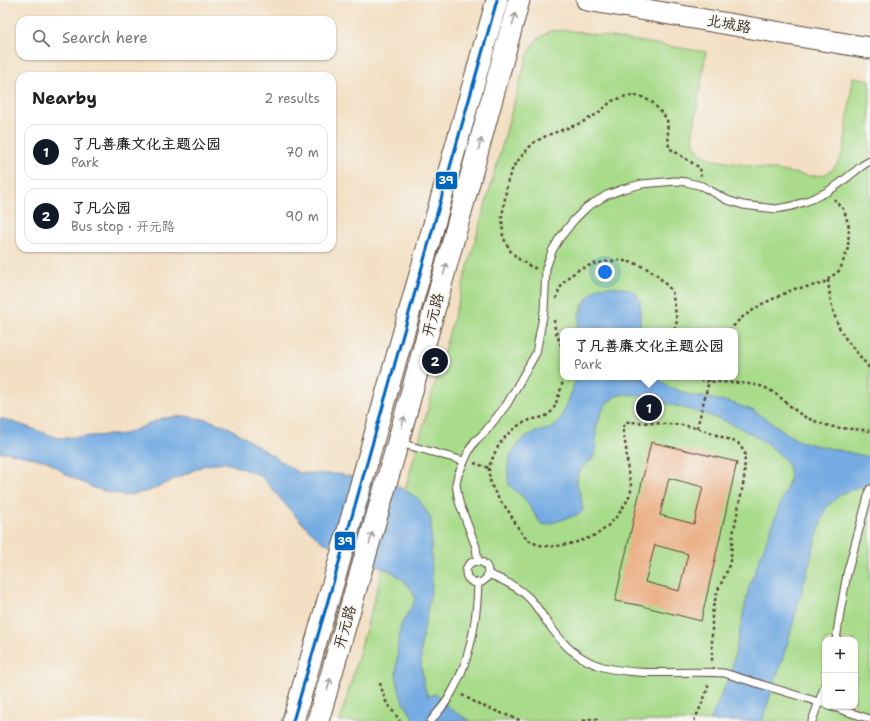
<!DOCTYPE html>
<meta charset="utf-8">
<style>
:root{--surface:#fff;--page:#f6f6f6;--text:#222;--muted:#767676;--line:#e0e0e0;--accent:#111827}
body{margin:0;font-family:"Shantell Sans","LXGW WenKai TC",sans-serif;background:var(--page);color:var(--text)}
.controls{position:absolute;right:12px;bottom:12px;display:grid;overflow:hidden;border-radius:8px;box-shadow:0 1px 3px #0004}
.controls button{width:36px;height:36px;display:grid;place-items:center;padding:0;border:0;border-bottom:1px solid var(--line);background:var(--surface);color:var(--text);font:20px sans-serif}
.you{position:absolute;left:605px;top:272px;width:14px;height:14px;margin:-10px;border:3px solid #fff;border-radius:50%;background:#1a73e8;box-shadow:0 0 0 6px #1a73e833}
.badge{display:grid;place-items:center;width:26px;height:26px;border-radius:50%;background:var(--accent);color:#fff;font-size:13px;font-weight:700}
.pin{position:absolute;translate:-50% -50%;border:2px solid #fff;box-shadow:0 1px 4px #0006}
.popup{position:absolute;left:560px;top:328px;width:178px;height:52px;box-sizing:border-box;display:grid;place-content:center;border-radius:8px;background:var(--surface);filter:drop-shadow(0 1px 3px #0005);font-size:13px;white-space:nowrap;color:var(--muted)}
.popup b{font-size:15px;color:var(--text)}
.popup::after{content:'';position:absolute;left:50%;top:100%;margin-left:-8px;border:8px solid transparent;border-top-color:var(--surface)}
.list{margin:0;padding:0;list-style:none}
h2{display:flex;justify-content:space-between;align-items:center;height:52px;margin:0;padding:0 16px;font-size:17px}
h2 small{font-size:13px;font-weight:400;color:var(--muted)}
.list li{display:grid;grid-template-columns:26px 1fr auto;gap:12px;align-items:center;box-sizing:border-box;height:56px;margin:0 8px 8px;padding:0 8px;border:1px solid var(--line);border-radius:12px}
.list b{display:block;font-size:15px;white-space:nowrap}
.list p{margin:0;font-size:13px;white-space:nowrap;color:var(--muted)}
.list em{font-size:13px;font-style:normal;color:var(--muted)}
.icon{flex:none;width:22px;height:22px;fill:none;stroke:currentColor;stroke-width:2;stroke-linecap:round;stroke-linejoin:round}
.map{position:relative;flex:none;width:870px;height:721px;overflow:hidden}
.search{position:absolute;background:var(--surface);box-shadow:0 1px 3px #0004;left:16px;top:16px;width:320px;height:44px;display:flex;align-items:center;gap:10px;box-sizing:border-box;padding:0 14px;border-radius:12px;color:var(--muted);font-size:15px}
.panel{position:absolute;background:var(--surface);box-shadow:0 1px 3px #0004;left:16px;top:72px;width:320px;height:180px;border-radius:12px}
.map>svg:first-child{display:block}
.green{fill:#a8db8a;stroke:#728254;fill-rule:evenodd}
.water{fill:#74abe2;stroke:#586a80}
.building{fill:#ebb187;fill-rule:evenodd}
.lines{fill:none;stroke-linecap:round;stroke-linejoin:round}
.lane-casing{stroke:#574537;stroke-width:9}
.secondary-casing{stroke:#574537;stroke-width:23}
.path{stroke:#574537;stroke-width:2.5;stroke-dasharray:3 3;stroke-linecap:butt}
.lane{stroke:#fff;stroke-width:7}
.secondary{stroke:#fff;stroke-width:21}
.bus-1-casing{stroke:#f6f6f2;stroke-width:6}
.bus-1{stroke:#0065bd;stroke-width:3}
.oneway{stroke:#a79f9a}
.labels{text-anchor:middle;stroke-width:3.5;stroke-linejoin:round;paint-order:stroke}
.street-label{font-size:15px;fill:#3b2a1e;stroke:#f6f6f2}
.line-badge{stroke:#f6f6f2;stroke-width:1.5}
.badge-label{font-size:11px;text-anchor:middle;font-weight:bold;fill:#fff}
</style>
<div class="map">
<svg width="870" height="721" viewBox="0 0 870 721">
<rect width="100%" height="100%" fill="#f6f6f2"/>
<filter id="ink" filterUnits="userSpaceOnUse"><feTurbulence type="fractalNoise" baseFrequency=".025" numOctaves="2"/><feDisplacementMap in="SourceGraphic" scale="8" xChannelSelector="R" yChannelSelector="G"/><feConvolveMatrix kernelMatrix="1 2 1 2 8 2 1 2 1" color-interpolation-filters="sRGB"/></filter>
<filter id="wash" filterUnits="userSpaceOnUse"><feTurbulence type="fractalNoise" baseFrequency=".012" numOctaves="4" result="noise"/><feDisplacementMap in="SourceGraphic" scale="16" xChannelSelector="R" yChannelSelector="G"/><feGaussianBlur stdDeviation="0.9" result="paint"/><feColorMatrix in="noise" values="0 0 0 0 0 0 0 0 0 0 0 0 0 0 0 0 0 1.4 0 .05"/><feComposite in="paint" operator="in"/></filter>
<g filter="url(#wash)">
<rect width="100%" height="100%" fill="#f3dfc3"/>
<path class="green" d="M 567,30 L 706,52 L 693,133 L 694,144 L 701,154 L 715,160 L 810,176 C 814,176 819,176 823,175 C 834,172 841,159 844,148 L 853,77 L 870,80 L 870,721 L 340,721 L 527,57 L 536,40 L 550,31 ZM 563,331 L 735,331 L 735,377 L 563,377 ZM 825,640 L 855,640 L 855,706 L 825,706 Z"/>
<g class="water">
<path d="M 599,287 C 613,286 636,285 640,302 C 641,307 640,313 640,318 C 640,323 641,327 641,331 L 578,331 C 577,312 584,299 599,287 Z"/>
<path d="M 576,377 L 656,377 L 670,387 L 690,395 L 730,402 L 752,410 L 774,424 L 792,437 L 800,441 L 810,444 L 870,457 L 870,489 L 858,487 L 841,494 L 826,508 L 816,539 L 787,645 L 762,721 L 710,721 L 731,672 L 749,587 L 789,481 C 792,463 781,455 767,444 C 727,415 682,409 636,395 L 625,394 L 616,396 L 606,404 L 601,413 L 596,429 L 596,451 L 592,460 L 584,466 L 578,473 L 577,481 L 578,488 L 581,497 L 583,510 L 579,514 L 546,525 L 541,524 C 535,515 529,505 522,496 C 519,493 513,490 510,486 C 507,481 508,474 508,468 C 509,451 520,438 536,432 C 543,430 551,430 556,425 C 563,418 574,387 576,377 Z"/>
<polygon points="186,416 209,420 230,428 299,473 339,474 399,487 411,494 418,498 431,519 432,586 421,646 421,664 424,685 428,696 437,694 453,711 471,721 415,721 402,700 396,676 398,642 401,625 415,600 413,592 405,582 392,572 321,541 297,518 261,476 241,468 223,462 203,466 149,491 124,496 94,488 69,476 47,461 6,452 0,453 0,418 22,425 58,438 125,434 163,418"/>
</g>
<g id="blocks">
<path class="building" d="M 651,442 L 737,462 L 701,621 L 638,605 L 615,601 ZM 669,478 L 703,487 L 694,524 L 660,515 ZM 655,545 L 688,554 L 679,591 L 645,582 Z"/>
</g>
</g>
<g filter="url(#ink)">
<use href="#blocks" fill-opacity="0" stroke="#574537" stroke-width="1"/>
<g class="lines">
<g class="lane-casing">
<g id="lane">
<polyline points="400,443 464,461"/>
<circle cx="477" cy="572" r="11"/>
<polyline points="478,562 476,547 459,502 456,484 458,475 470,449 475,441 485,432 507,404 536,353 544,311 546,268 552,251 559,239 574,220 587,207 607,195 623,189 642,184 676,181 686,182 702,186 727,200 743,205 776,209 792,206 807,201 827,192 839,184 863,165 870,161"/>
<path d="M 488,574 C 501,579 516,586 527,596 C 533,601 538,609 542,615 C 551,627 560,641 571,650 C 580,657 592,664 603,667 C 643,677 684,670 724,673 L 825,704"/>
<polyline points="836,640 840,613 847,574 870,489"/>
<polyline points="830,706 870,719"/>
<path d="M 431,721 C 436,714 443,707 448,699 C 469,665 477,623 478,583"/>
<polyline points="812,721 825,685"/>
</g>
</g>
<g class="secondary-casing">
<g id="secondary">
<polyline points="587,0 870,48"/>
<polyline points="293,721 338,566 497,0"/>
<polyline points="318,721 398,442 519,0"/>
</g>
</g>
<g class="path">
<polyline points="536,268 533,268 520,260 511,252 503,237 502,217 508,179 515,164 533,143 548,135 581,123 597,114 612,101 626,96 640,96 652,102 667,119 669,148 700,168 701,176"/>
<path d="M 828,280 C 830,301 834,322 846,339 C 854,350 863,359 870,369"/>
<polyline points="556,299 559,290 566,279 578,270 593,264 604,262 619,260 634,263 646,268 657,275 672,291 677,321 674,331"/>
<polyline points="554,320 555,330 563,350"/>
<polyline points="729,331 740,319 762,304 794,289 822,284 840,270 848,248 849,227 844,210 834,199"/>
<path d="M 564,377 C 562,385 556,406 552,411 C 545,419 539,417 530,420 C 512,426 498,442 492,460 C 491,462 489,466 489,468 C 488,485 497,497 507,509 C 514,519 520,536 532,542 C 549,552 583,542 599,533 C 611,525 628,505 631,490 C 632,484 629,478 628,472 C 627,464 627,456 626,448 C 625,441 623,434 623,427 L 627,422 L 652,423 L 682,425 L 697,428 L 725,438 L 738,443 L 745,453 L 744,480 L 733,534 L 731,556 L 728,569 L 718,590 L 713,607 L 712,616 L 712,663"/>
<path d="M 688,377 C 711,385 736,380 760,386 C 778,391 789,408 805,417 C 814,421 824,425 834,427 C 846,429 858,429 870,431"/>
<polyline points="697,428 710,377"/>
<polyline points="474,463 489,468"/>
<polyline points="380,683 385,700 400,721"/>
<polyline points="462,695 480,705 522,721"/>
<polyline points="583,721 590,719 600,719"/>
<path d="M 694,721 C 700,708 706,696 709,682"/>
</g>
<use href="#lane" class="lane"/>
<use href="#secondary" class="secondary"/>
<g class="bus-1-casing">
<polyline id="bus-1" points="293,721 338,566 497,0"/>
</g>
<use href="#bus-1" class="bus-1"/>
</g>
<defs><path id="oneway-shaft" d="M-6 0H5M1.5-3L5.5 0L1.5 3" fill="none" stroke-width="1.6" stroke-linecap="round" stroke-linejoin="round"/></defs>
<g class="oneway">
<use href="#oneway-shaft" transform="translate(514 19) rotate(-75)"/>
<use href="#oneway-shaft" transform="translate(480 144) rotate(-75)"/>
<use href="#oneway-shaft" transform="translate(445 269) rotate(-75)"/>
<use href="#oneway-shaft" transform="translate(403 422) rotate(-75)"/>
<use href="#oneway-shaft" transform="translate(371 538) rotate(-74)"/>
<use href="#oneway-shaft" transform="translate(329 684) rotate(-74)"/>
</g>
</g>
<g class="labels">
<g class="street-label">
<text transform="translate(729 24) rotate(10)" y="5">北城路</text>
<text transform="translate(433 315) rotate(-75)" y="5">开元路</text>
<text transform="translate(345 627) rotate(-74)" y="5">开元路</text>
</g>
</g>
<g class="line-badge">
<rect x="435" y="171" width="23" height="19" rx="4" fill="#0065bd"/>
<rect x="334" y="531" width="22" height="20" rx="4" fill="#0065bd"/>
</g>
<g class="badge-label">
<text x="446" y="184">39</text>
<text x="345" y="545">39</text>
</g>
</svg>
<div class="controls">
<button>+</button>
<button>−</button>
</div>
<div class="you"></div>
<div class="pin badge" style="left:649px;top:408px">1</div>
<div class="popup"><b>了凡善廉文化主题公园</b>Park</div>
<div class="pin badge" style="left:435px;top:361px">2</div>
<div class="search"><svg class="icon" aria-label="search" viewBox="0 0 24 24"><circle cx="10" cy="10" r="6"/><path d="M15 15l6 6"/></svg>Search here</div>
<section class="panel">
<h2>Nearby<small>2 results</small></h2>
<ul class="list">
<li><span class="badge">1</span><div><b>了凡善廉文化主题公园</b><p>Park</p></div><em>70 m</em></li>
<li><span class="badge">2</span><div><b>了凡公园</b><p>Bus stop · 开元路</p></div><em>90 m</em></li>
</ul>
</section>
</div>
